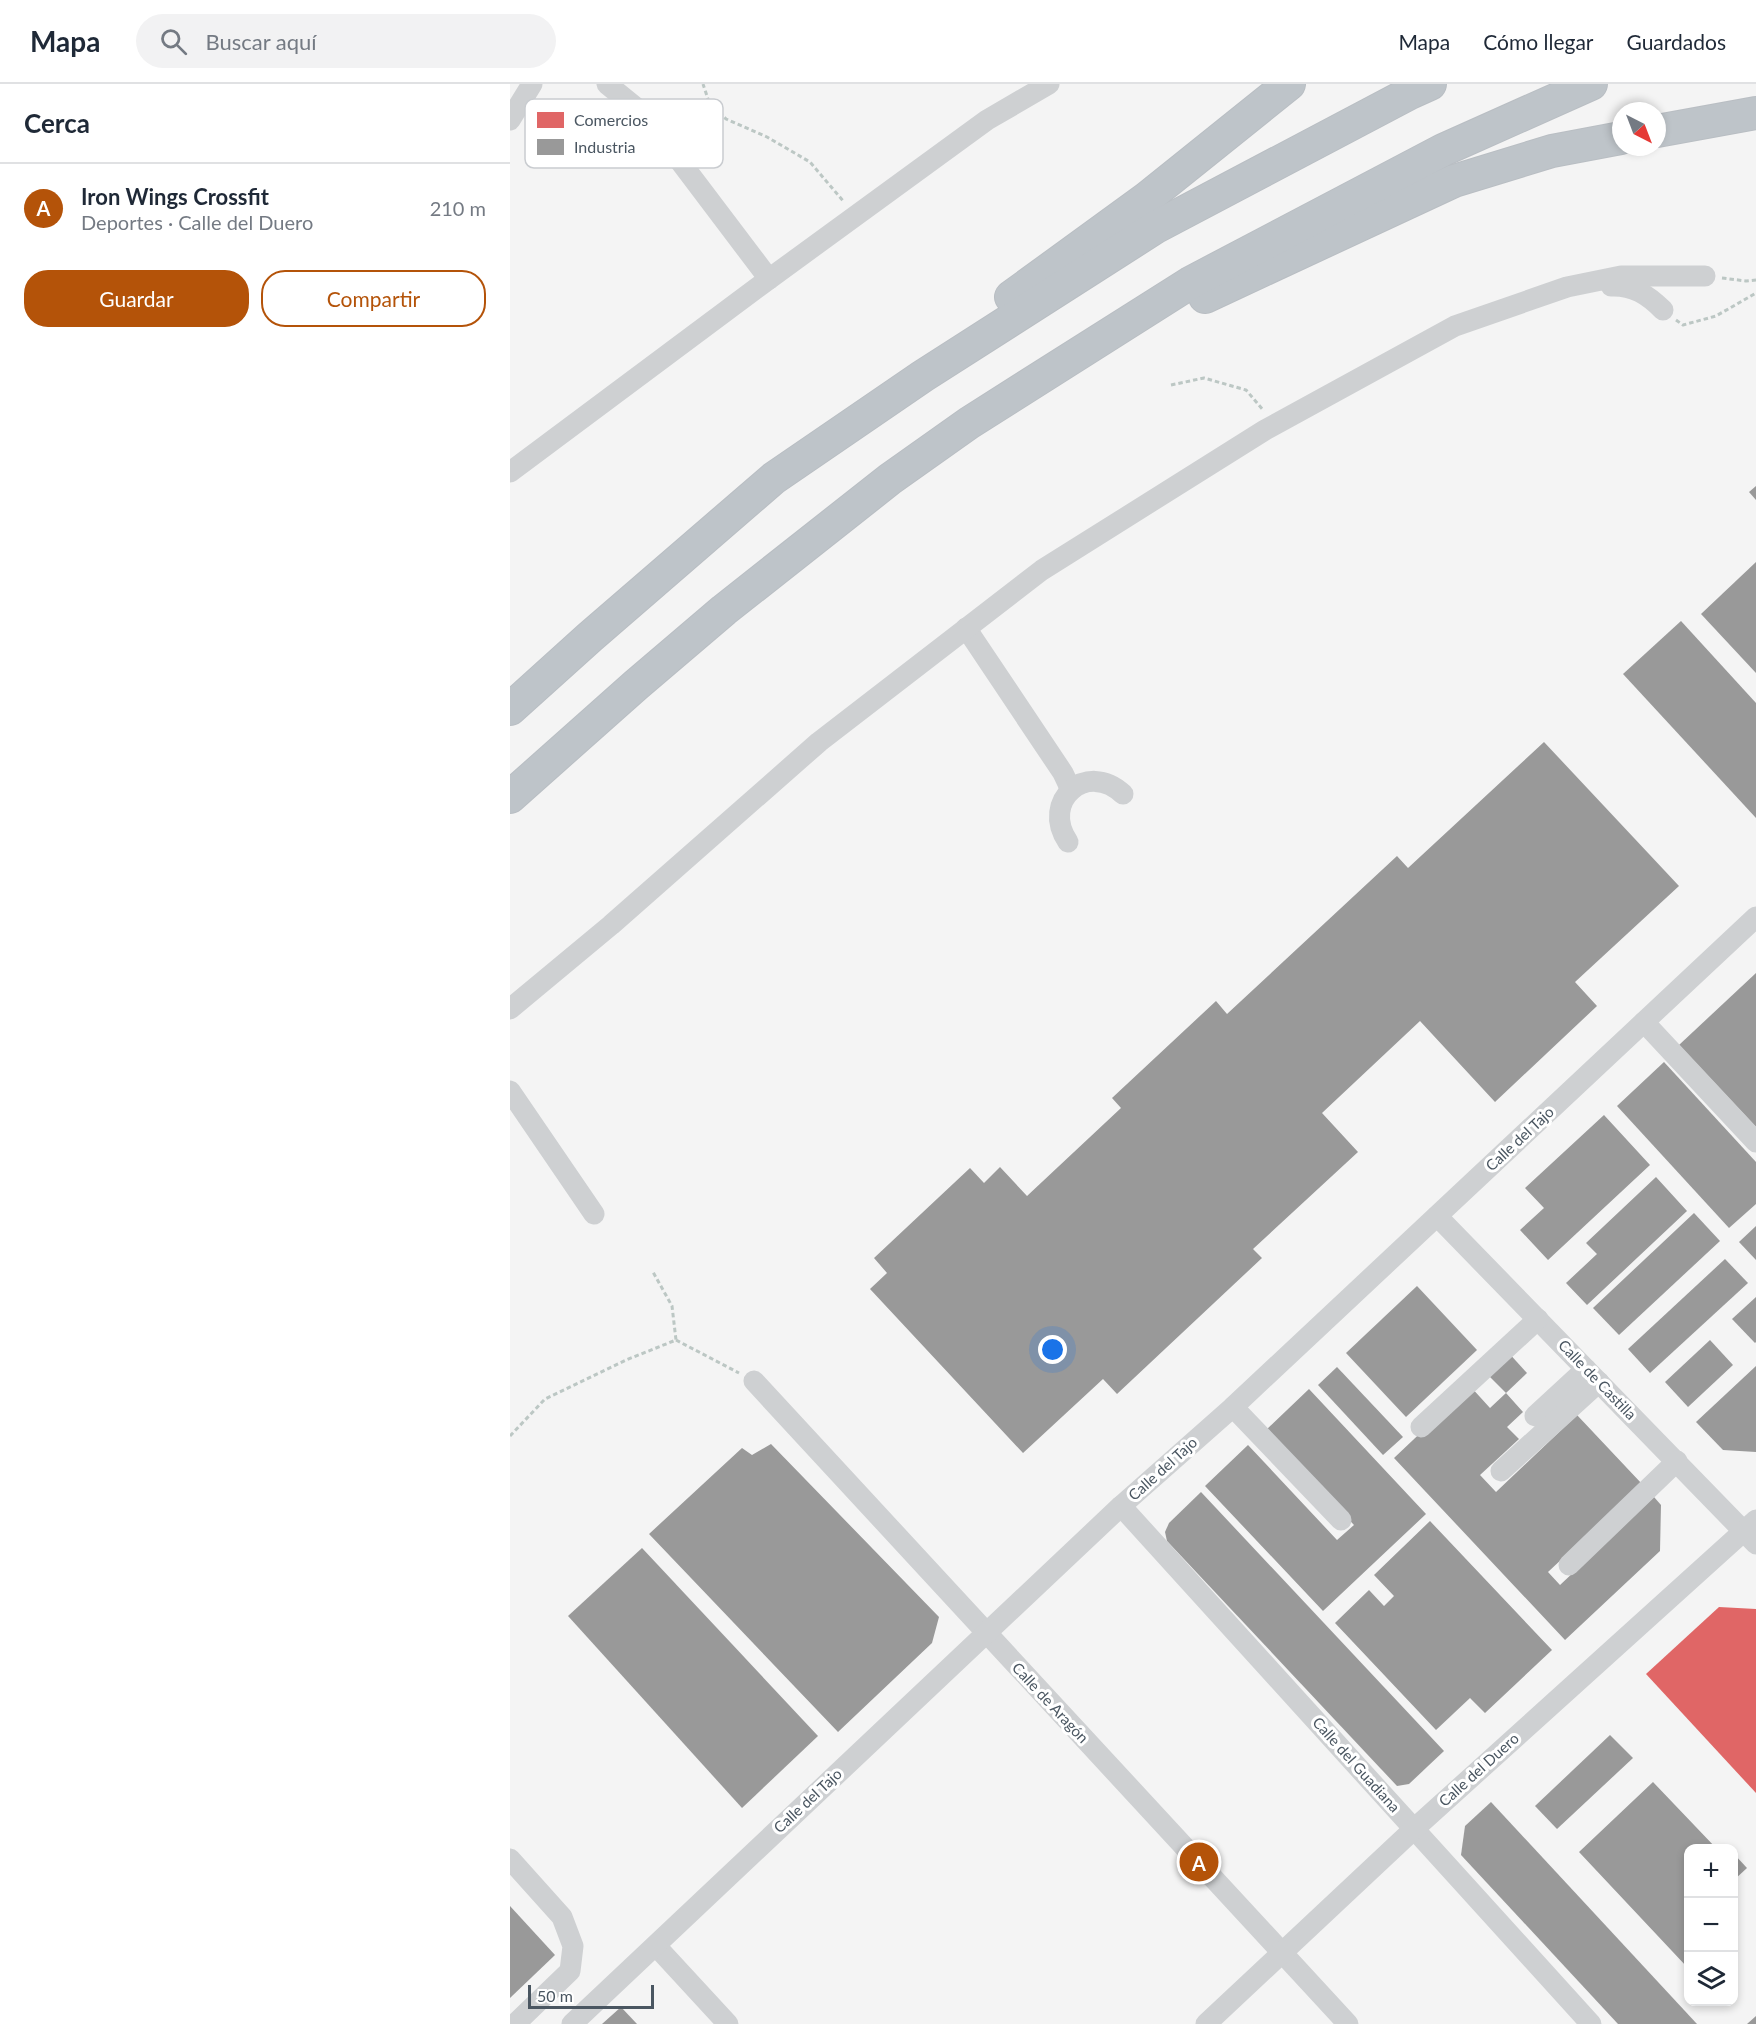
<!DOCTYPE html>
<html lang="es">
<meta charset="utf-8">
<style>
:root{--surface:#fff;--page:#f2f2f3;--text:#1f2937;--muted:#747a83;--line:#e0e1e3;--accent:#b45309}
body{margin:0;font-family:Lato,sans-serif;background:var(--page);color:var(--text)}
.controls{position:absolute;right:18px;bottom:18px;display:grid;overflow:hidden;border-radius:12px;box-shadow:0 3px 9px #0003}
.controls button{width:54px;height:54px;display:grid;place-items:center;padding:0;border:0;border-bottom:2px solid var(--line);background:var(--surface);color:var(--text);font:30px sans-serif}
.compass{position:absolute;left:1102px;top:18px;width:54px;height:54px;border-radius:50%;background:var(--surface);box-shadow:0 3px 9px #0003;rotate:138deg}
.scale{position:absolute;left:18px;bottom:15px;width:126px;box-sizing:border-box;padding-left:6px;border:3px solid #4a5661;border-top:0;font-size:16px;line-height:21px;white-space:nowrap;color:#4a5661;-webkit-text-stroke:4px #fff;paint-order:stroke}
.you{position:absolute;left:543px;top:1266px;width:21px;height:21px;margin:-15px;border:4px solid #fff;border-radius:50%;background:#1a73e8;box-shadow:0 0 0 9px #1a73e833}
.badge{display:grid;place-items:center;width:39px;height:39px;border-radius:50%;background:var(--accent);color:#fff;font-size:20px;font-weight:700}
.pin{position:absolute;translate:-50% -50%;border:3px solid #fff;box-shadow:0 2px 6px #0006}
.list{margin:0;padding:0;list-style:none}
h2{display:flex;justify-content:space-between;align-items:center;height:78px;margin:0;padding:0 24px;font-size:26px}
h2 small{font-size:20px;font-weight:400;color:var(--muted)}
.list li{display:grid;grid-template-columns:39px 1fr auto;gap:18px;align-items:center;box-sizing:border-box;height:90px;padding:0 24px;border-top:2px solid var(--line)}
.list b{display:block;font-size:22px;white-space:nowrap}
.list p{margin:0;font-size:20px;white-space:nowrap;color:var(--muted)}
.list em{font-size:20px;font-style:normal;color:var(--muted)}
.actions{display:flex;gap:12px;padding:18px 24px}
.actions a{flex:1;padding:14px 0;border:2px solid var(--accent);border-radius:24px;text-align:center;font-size:21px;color:var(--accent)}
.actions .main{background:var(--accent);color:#fff}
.icon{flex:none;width:33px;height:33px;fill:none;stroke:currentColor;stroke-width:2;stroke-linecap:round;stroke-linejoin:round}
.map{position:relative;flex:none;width:1246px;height:1940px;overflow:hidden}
header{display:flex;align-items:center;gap:36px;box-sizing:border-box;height:84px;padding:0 30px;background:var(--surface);border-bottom:2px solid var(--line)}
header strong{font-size:28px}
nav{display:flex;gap:33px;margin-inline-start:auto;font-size:21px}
.search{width:420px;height:54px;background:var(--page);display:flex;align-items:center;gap:15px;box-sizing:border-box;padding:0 21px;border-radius:33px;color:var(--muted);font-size:22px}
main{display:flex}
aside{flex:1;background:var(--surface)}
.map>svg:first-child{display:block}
.shops{fill:#e06666}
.industry{fill:#999}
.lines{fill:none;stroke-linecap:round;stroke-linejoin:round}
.highway-casing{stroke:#b9bec3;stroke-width:34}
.path{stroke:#bcc7c4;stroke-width:3;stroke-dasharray:4.5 3;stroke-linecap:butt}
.minor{stroke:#ced0d2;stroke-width:21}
.highway{stroke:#bec4c9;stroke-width:32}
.labels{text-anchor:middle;stroke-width:6;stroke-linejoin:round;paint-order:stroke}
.street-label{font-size:15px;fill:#4a5661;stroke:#fff}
.key{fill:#fff;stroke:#c9ccd0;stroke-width:1.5}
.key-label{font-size:16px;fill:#4a5661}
</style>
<header>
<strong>Mapa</strong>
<div class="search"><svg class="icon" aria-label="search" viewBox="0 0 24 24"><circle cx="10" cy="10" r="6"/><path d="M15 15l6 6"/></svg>Buscar aquí</div>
<nav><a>Mapa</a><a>Cómo llegar</a><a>Guardados</a></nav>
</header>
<main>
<aside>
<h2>Cerca<small></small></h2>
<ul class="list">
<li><span class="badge">A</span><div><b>Iron Wings Crossfit</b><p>Deportes · Calle del Duero</p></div><em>210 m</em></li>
</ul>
<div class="actions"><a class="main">Guardar</a><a>Compartir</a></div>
</aside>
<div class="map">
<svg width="1246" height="1940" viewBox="0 0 1246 1940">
<rect width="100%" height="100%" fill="#f4f4f4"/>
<polygon class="shops" points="1209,1523 1246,1525 1246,1709 1136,1590"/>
<g class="industry">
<polygon points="1246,402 1246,416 1239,408"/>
<polygon points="1246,478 1246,589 1191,530"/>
<polygon points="1171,537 1246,619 1246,734 1113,590"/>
<polygon points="1034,658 1169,802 1065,898 1087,922 985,1018 910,937 812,1029 848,1068 743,1165 752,1174 607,1310 593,1295 513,1369 360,1205 377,1189 364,1174 460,1084 474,1099 490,1083 517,1112 611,1024 602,1014 706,917 717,930 887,772 898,784"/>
<polygon points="1246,889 1246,1043 1169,961"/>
<polygon points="1154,978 1246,1078 1246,1120 1219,1144 1107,1022"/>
<polygon points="1094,1031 1140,1081 1038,1176 1010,1146 1034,1124 1015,1104"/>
<polygon points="1146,1093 1177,1127 1077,1221 1056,1199 1087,1170 1076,1159"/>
<polygon points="1184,1129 1210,1157 1109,1251 1083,1224"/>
<polygon points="1246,1142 1246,1176 1229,1158"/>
<polygon points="1215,1175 1238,1199 1140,1289 1118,1265"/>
<polygon points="907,1202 967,1266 896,1333 836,1269"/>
<polygon points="1246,1213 1246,1258 1245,1259 1222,1235"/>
<polygon points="1200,1256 1223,1281 1178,1323 1155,1298"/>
<polygon points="997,1267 1017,1289 996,1309 975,1288"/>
<polygon points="1246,1282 1246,1368 1213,1366 1186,1338"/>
<polygon points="827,1283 893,1353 873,1371 808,1301"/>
<polygon points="960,1302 980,1324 996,1309 1013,1328 997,1343 1009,1355 970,1391 986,1408 1067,1331 1132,1400 1038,1488 1050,1501 1144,1413 1151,1421 1150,1467 1055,1556 884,1374"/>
<polygon points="799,1305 916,1430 813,1527 695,1402 738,1361 827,1456 844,1441 755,1347"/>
<polygon points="261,1360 429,1533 422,1559 328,1648 139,1450 232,1364 242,1371"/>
<polygon points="691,1408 934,1667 899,1700 887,1702 657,1457 655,1448 659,1439"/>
<polygon points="920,1437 1042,1566 975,1629 960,1614 926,1646 825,1539 859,1506 874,1522 884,1512 864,1491"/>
<polygon points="132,1464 308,1652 232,1724 58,1532"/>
<polygon points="1100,1651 1123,1674 1047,1745 1025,1722"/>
<polygon points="1143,1698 1206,1764 1178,1764 1178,1881 1177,1883 1069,1768"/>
<polygon points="981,1718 1187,1940 1108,1940 951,1771 955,1742"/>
<polygon points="1224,1770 1237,1784 1224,1796"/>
<polygon points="0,1822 45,1871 0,1914"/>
<polygon points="111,1923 127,1940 92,1940"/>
<polygon points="1246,1932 1246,1940 1237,1940"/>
</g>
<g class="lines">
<g class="highway-casing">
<g id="highway">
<polyline points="1147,47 1246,29"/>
<polyline points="501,213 637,114 779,0"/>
<polyline points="695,213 944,97 1042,67 1111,54"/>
<polyline points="0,625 80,553 264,394 413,292 646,143 900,9 920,0"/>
<polyline points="0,713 126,601 214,526 380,395 459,339 680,199 933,66 1081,0"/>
</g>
</g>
<g class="path">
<polyline points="199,17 216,35 257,53 300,78 334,118"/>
<path d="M 189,74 C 211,49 202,27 193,0"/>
<polyline points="1212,194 1236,197 1246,196"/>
<polyline points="1166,236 1173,241 1206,232 1246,209"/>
<polyline points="661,301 694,294 736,306 754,327"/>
<polyline points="166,1256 229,1289"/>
<polyline points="0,1352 35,1315 116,1276 166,1256 162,1222 143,1188"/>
</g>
<g class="minor">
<polyline points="97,0 135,31 259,195"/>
<polyline points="0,36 22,0"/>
<path d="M 1101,202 C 1123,201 1138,211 1153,226"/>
<polyline points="0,388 259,195 477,36 539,0"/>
<polyline points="456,544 553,689 561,706"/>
<path d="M 558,758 C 530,717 577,676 613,710"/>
<polyline points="0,925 101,841 309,658 532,486 755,346 945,242 1057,203 1111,192 1195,192"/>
<polyline points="1134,938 1246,1058"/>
<polyline points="0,1007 84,1130"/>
<polyline points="927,1132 1246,1460"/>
<polyline points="244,1297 838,1940"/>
<polyline points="723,1323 831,1436"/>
<polyline points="1025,1332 1076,1285"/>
<polyline points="911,1343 1028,1235"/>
<polyline points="991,1387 1089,1298"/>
<polyline points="611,1422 1081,1940"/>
<polyline points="1059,1481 1167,1377"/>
<polyline points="0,1775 52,1833 63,1862 60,1887 5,1940"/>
<polyline points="146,1862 218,1940"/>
<polyline points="62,1940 611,1422 723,1323 1246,833"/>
<polyline points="696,1940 904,1745 1246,1436"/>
</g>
<use href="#highway" class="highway"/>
</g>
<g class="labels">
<g class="street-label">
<text transform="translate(1010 1055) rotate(-43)" y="5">Calle del Tajo</text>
<text transform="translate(1087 1296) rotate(46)" y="5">Calle de Castilla</text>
<text transform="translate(653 1385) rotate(-42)" y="5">Calle del Tajo</text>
<text transform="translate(540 1619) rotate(47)" y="5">Calle de Aragón</text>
<text transform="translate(846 1681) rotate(48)" y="5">Calle del Guadiana</text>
<text transform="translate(969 1686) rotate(-42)" y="5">Calle del Duero</text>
<text transform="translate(298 1717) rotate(-43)" y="5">Calle del Tajo</text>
</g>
</g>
<rect x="15" y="15" width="198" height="69" rx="9" class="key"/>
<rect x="27" y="28" width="27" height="16" fill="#e06666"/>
<rect x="27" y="55" width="27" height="16" fill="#999"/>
<g class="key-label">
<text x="64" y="42">Comercios</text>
<text x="64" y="69">Industria</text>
</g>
</svg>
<div class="controls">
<button>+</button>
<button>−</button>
<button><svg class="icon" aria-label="layers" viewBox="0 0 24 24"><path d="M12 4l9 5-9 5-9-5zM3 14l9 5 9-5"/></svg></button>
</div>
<svg class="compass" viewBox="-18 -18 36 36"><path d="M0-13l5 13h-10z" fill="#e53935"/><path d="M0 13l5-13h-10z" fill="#747a83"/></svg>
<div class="scale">50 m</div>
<div class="you"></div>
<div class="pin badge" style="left:689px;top:1778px">A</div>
</div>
</main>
